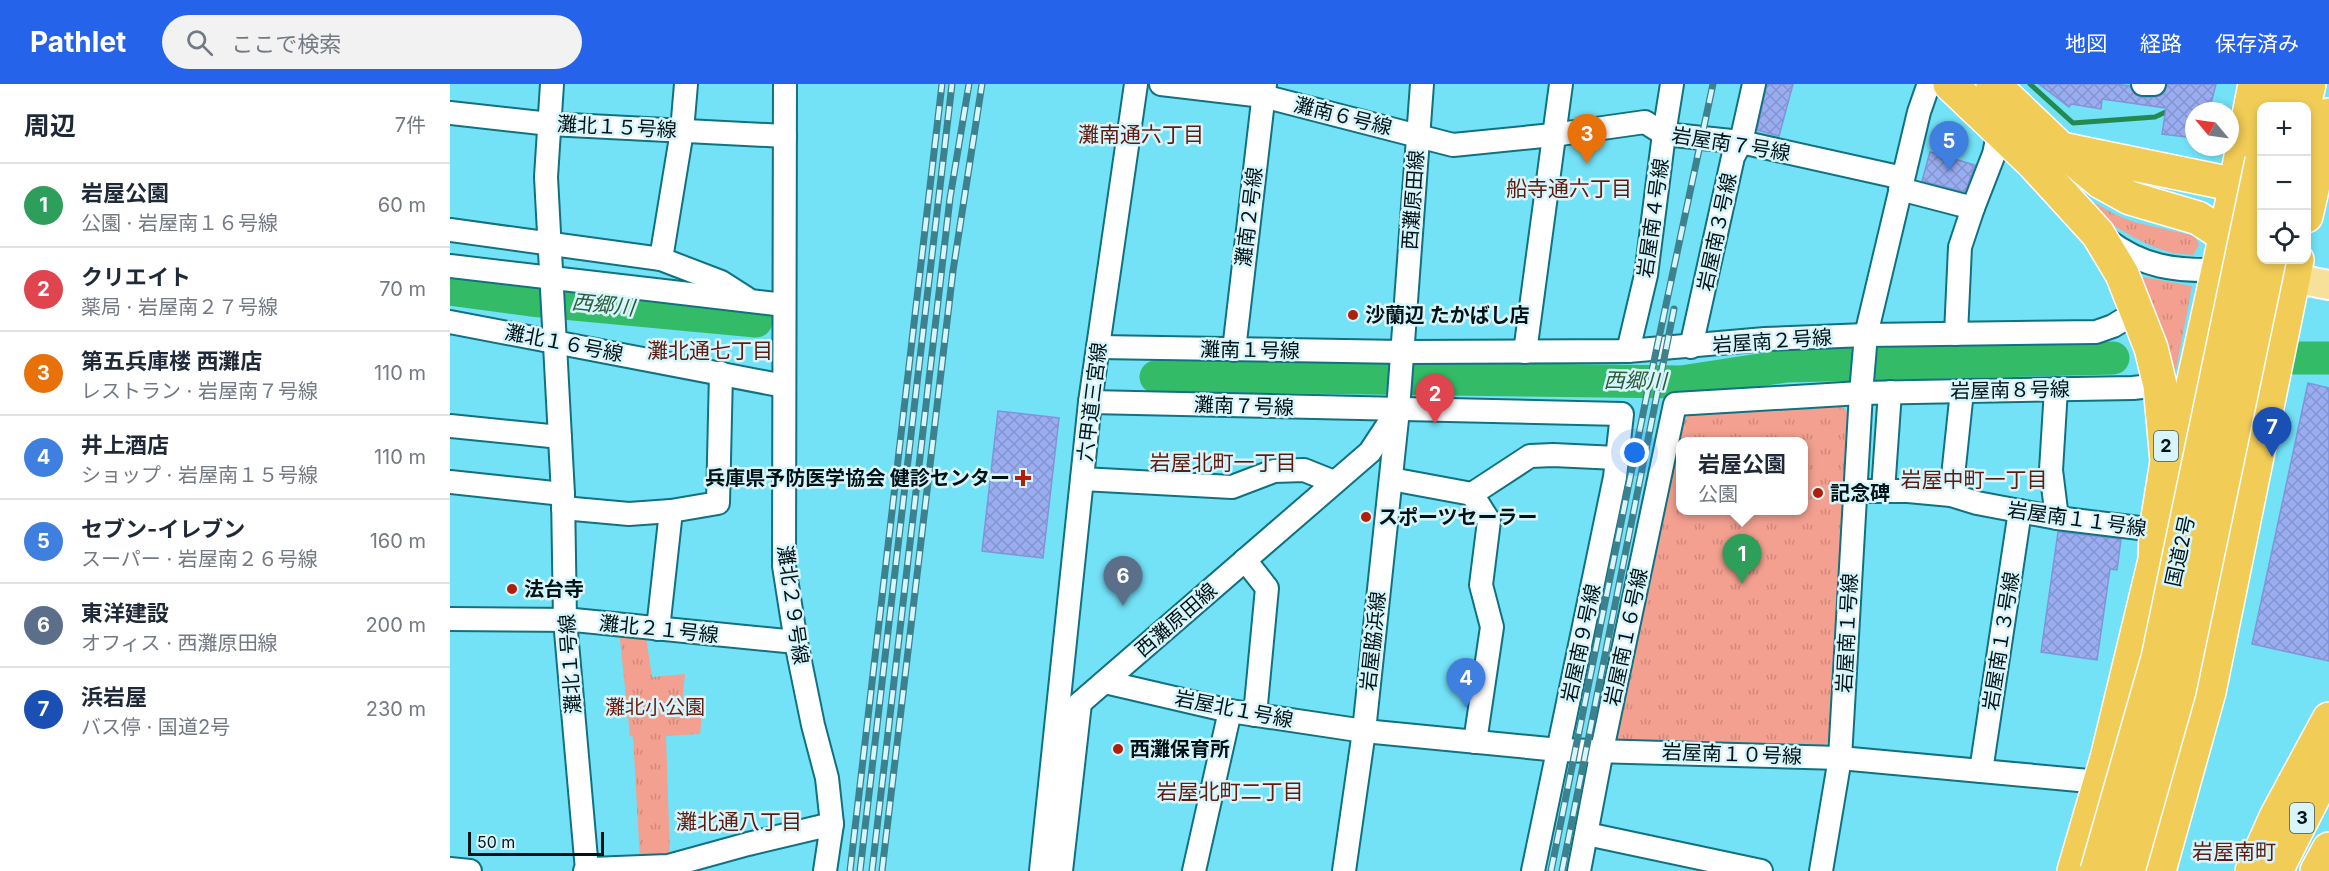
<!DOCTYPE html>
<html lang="ja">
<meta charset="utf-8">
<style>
:root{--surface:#fff;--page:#f2f2f3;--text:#1f2937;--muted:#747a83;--line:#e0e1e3;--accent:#2563eb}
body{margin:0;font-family:Inter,"Noto Sans JP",sans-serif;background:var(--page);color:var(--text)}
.controls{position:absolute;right:18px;top:18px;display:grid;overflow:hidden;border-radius:12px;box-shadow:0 3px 9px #0003}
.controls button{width:54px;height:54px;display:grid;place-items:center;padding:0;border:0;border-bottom:2px solid var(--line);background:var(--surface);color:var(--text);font:30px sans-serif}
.compass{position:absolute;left:1735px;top:18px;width:54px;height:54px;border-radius:50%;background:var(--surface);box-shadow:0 3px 9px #0003;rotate:299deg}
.scale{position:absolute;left:18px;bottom:15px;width:136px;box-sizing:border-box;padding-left:6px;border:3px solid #001317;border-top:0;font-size:16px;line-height:21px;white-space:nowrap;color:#001317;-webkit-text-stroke:4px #d8f5fb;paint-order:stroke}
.you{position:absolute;left:1185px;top:369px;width:21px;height:21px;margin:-15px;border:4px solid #fff;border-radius:50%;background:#1a73e8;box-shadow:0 0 0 9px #1a73e833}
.badge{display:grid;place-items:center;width:39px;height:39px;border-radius:50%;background:var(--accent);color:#fff;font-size:20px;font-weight:700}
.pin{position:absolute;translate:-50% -50px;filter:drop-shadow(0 2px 3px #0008)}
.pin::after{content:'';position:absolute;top:32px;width:21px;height:18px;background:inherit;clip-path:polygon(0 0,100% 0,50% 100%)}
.popup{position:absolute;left:1226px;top:353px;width:132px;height:78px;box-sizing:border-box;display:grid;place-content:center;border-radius:12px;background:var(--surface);filter:drop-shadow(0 2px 4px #0005);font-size:20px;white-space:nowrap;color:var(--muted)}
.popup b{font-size:22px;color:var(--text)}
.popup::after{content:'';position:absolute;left:50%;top:100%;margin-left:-12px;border:12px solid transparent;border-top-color:var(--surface)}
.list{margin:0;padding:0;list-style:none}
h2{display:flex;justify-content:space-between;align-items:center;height:78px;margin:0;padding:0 24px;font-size:26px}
h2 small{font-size:20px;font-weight:400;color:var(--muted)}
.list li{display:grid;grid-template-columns:39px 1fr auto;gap:18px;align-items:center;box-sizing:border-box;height:84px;padding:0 24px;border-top:2px solid var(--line)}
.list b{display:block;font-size:22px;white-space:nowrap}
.list p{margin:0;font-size:20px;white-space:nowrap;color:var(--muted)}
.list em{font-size:20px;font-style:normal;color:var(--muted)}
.icon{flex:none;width:33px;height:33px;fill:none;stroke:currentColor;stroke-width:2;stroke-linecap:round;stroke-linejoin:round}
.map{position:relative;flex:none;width:1879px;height:787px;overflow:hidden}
header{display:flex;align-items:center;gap:36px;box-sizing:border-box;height:84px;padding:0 30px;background:var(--accent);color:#fff}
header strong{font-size:28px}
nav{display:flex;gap:33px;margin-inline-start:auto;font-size:21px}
.search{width:420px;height:54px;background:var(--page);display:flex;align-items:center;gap:15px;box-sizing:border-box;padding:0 21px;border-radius:33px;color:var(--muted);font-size:22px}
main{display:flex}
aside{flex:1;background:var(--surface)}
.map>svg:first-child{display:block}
.grass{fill:url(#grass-tufts);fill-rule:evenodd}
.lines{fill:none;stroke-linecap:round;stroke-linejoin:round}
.stream{stroke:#24894f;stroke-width:5}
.river{stroke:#33bb67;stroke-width:33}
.building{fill:url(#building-cross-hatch);stroke:#8194d9;stroke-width:1.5}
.minor-casing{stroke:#117180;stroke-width:26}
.major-casing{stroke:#fff;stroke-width:32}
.highway-casing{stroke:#fff;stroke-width:36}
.minor{stroke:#fff;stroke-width:22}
.major{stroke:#f7e09a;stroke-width:28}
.highway{stroke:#f1cc56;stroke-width:33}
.rail-casing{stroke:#3e818e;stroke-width:7}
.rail{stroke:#d8f5fb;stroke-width:4.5;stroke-dasharray:14;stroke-linecap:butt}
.highway-bridge-casing{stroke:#fff;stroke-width:36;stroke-linecap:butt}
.highway-bridge{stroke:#f1cc56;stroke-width:33}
.poi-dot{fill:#af200a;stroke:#d8f5fb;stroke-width:2}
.labels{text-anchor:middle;stroke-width:5;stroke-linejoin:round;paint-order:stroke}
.shield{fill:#d8f5fb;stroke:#41575b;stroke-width:1.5}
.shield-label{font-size:18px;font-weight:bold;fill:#001317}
.street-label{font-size:20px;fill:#001317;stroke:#d8f5fb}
.poi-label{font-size:20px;font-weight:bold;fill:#001317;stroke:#d8f5fb;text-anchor:start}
.park-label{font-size:20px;fill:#6e1c0f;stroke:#d8f5fb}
.neighbourhood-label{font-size:21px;fill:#5e1b10;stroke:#d8f5fb}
.water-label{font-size:21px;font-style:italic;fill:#2b5d3a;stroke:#d8f5fb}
</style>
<header>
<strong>Pathlet</strong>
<div class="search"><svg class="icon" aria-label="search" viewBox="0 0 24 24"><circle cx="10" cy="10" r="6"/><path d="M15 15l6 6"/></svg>ここで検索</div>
<nav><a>地図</a><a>経路</a><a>保存済み</a></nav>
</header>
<main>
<aside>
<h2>周辺<small>7件</small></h2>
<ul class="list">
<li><span class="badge" style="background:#2e9e5b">1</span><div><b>岩屋公園</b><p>公園 · 岩屋南１６号線</p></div><em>60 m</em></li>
<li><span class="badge" style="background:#e0444e">2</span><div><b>クリエイト</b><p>薬局 · 岩屋南２７号線</p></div><em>70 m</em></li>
<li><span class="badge" style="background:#e8710a">3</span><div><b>第五兵庫楼 西灘店</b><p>レストラン · 岩屋南７号線</p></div><em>110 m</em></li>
<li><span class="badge" style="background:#3f7fe0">4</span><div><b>井上酒店</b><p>ショップ · 岩屋南１５号線</p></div><em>110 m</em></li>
<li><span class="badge" style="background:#3f7fe0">5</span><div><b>セブン-イレブン</b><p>スーパー · 岩屋南２６号線</p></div><em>160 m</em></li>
<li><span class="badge" style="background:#5c6f8a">6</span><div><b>東洋建設</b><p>オフィス · 西灘原田線</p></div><em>200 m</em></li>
<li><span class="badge" style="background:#1a4fb4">7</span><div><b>浜岩屋</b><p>バス停 · 国道2号</p></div><em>230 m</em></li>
</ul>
</aside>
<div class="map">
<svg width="1879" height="787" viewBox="0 0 1879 787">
<defs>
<pattern id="grass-tufts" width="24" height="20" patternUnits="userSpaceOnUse" patternTransform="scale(1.5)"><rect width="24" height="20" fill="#f3a090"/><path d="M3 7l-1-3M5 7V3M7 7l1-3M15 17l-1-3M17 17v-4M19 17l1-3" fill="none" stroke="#cf897b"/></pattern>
<pattern id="building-cross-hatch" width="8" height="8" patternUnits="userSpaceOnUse" patternTransform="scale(1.5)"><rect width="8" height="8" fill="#9aadf1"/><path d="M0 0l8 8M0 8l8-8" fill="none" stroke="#8394ce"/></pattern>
</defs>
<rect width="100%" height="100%" fill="#73e1f6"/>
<g class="grass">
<path d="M 1642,117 L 1664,130 L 1684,138 L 1745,152 L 1749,161 L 1743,171 C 1732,170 1720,169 1710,165 C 1692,159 1644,134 1642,117 Z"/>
<polygon points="1687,192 1742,202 1723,301"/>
<path d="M 1389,320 L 1401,331 L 1383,653 L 1370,665 L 1159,659 L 1225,347 L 1239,331 L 1293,323 ZM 1230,358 L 1354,358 L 1354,426 L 1230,426 Z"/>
<polygon points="169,546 195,547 202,593 235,590 232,620 253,621 250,650 216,652 220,774 190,776 183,653 180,652"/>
</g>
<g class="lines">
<polyline class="stream" points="1580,0 1623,39 1705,33 1720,26"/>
<g class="river">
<polyline points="0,205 81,216 306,237"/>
<polyline points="1845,274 1879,274"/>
<polyline points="706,293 762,292 1231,298 1336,282 1663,274"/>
</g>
</g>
<g class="building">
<polygon points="1317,0 1343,0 1329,52 1307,46"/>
<polygon points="1589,0 1664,0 1680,2 1686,11 1693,14 1710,12 1715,7 1717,0 1766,0 1759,27 1744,27 1744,54 1712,50 1716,24 1652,15 1651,25 1621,20 1619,23"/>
<polygon points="1480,68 1525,81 1515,108 1472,97"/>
<polygon points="1858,299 1879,304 1879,577 1802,560"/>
<polygon points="548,327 609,334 593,474 532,467"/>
<polygon points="1608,448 1671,455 1667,486 1660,485 1647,576 1591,568"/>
</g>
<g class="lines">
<g class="minor-casing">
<g id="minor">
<polyline points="102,0 96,93 113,410 115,536 137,786"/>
<polyline points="335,0 334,482 346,558 363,641 377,694 382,740 375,787"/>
<polyline points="711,0 813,12 1003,61 1103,51 1195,38 1214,50 1291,58 1453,94"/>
<polyline points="1693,0 1704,0"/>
<polyline points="0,29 100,40 335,52"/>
<polyline points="1450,105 1523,124 1544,70 1551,37"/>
<polyline points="0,146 211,175 271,198 296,214"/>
<path d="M 1657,156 C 1693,183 1724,187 1768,186"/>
<polyline points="211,175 232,47 236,0"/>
<polyline points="0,182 334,221"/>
<polyline points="0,238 334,302"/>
<polyline points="1506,250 1510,163 1523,124"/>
<polyline points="648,263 953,268 1178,267 1315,255 1416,251 1646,248 1663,242 1686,228"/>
<polyline points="1241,263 1283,73 1291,58 1304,0"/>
<polyline points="784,266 815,0"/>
<polyline points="1178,267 1196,191 1214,50 1222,0"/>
<polyline points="1075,268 1111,0"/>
<polyline points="1606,305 1601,386 1607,434"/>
<polyline points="640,318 1172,330 1165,393 1083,787"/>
<polyline points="0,342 110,353"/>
<polyline points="632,395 782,403 824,387 854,386 884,398"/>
<polyline points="941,395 1022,410 1080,372 1103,371 1167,374"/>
<polyline points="0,398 113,410"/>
<polyline points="1405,407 1458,407 1501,411 1527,419 1607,434 1706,446"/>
<polyline points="1433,407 1440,308"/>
<polyline points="1022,410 1039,437 1031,501 1042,543 1025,658"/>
<polyline points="1501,411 1512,307"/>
<polyline points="113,424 179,430 221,427 268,419 271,289"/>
<polyline points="795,476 817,504 805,631"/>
<polyline points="0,535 124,536 346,558"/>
<polyline points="208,545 221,427"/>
<polyline points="655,598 780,627 914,647 1109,666 1390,674 1650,698"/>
<polyline points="608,638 920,368 945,330"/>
<polyline points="1531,687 1570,427"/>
<polyline points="1137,750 1311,787"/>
<polyline points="0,785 20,787"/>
<polyline points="135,787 141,785 218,782 298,760 382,740"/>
<polyline points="591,787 640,318 686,0"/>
<polyline points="611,787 630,619"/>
<polyline points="744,787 780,627"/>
<polyline points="894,787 914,647 948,326 972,0"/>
<polyline points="1129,787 1152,666 1225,320 1411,309 1683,304 1710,301"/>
<polyline points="1371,787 1390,674 1411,309 1416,251 1469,28 1477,5 1481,0"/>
</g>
</g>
<g class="major-casing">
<polyline id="major" points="1822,190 1879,201"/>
</g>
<g class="highway-casing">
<g id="highway">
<polyline points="1500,0 1583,79 1648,150 1672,190 1701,264 1710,301 1717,377 1706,446 1705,476 1657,674 1624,787"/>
<polyline points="1543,0 1611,65 1651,98 1680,114 1748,134 1791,162"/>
<polyline points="1824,22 1829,0"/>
<polyline points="1854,22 1859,0"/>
<polyline points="1616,66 1806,105"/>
<polyline points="1856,132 1879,31"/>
<polyline points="1726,377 1776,150 1805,0"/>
<polyline points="1709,787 1759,608 1847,176"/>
<polyline points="1802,787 1826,733 1879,635"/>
<polyline points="1826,787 1878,684"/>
<polyline points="1867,787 1879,765"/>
</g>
</g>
<use href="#minor" class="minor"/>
<use href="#major" class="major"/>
<use href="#highway" class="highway"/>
<g class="rail-casing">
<g id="rail">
<polyline points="400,787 492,0"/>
<polyline points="410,787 502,0"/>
<polyline points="422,787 500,114 519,0"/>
<polyline points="432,787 503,187 532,0"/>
<polyline points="1101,787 1197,310 1263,0"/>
<polyline points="1112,787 1224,225"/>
</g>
</g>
<use href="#rail" class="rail"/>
<g class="highway-bridge-casing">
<g id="highway-bridge">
<polyline points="1647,787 1708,574 1812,76"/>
<polyline points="1678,787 1729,607 1819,176"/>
</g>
</g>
<use href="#highway-bridge" class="highway-bridge"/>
</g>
<g class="poi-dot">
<circle cx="903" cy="231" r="6"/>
<path d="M570 385h6v6h6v6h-6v6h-6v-6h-6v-6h6z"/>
<circle cx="1368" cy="409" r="6"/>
<circle cx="916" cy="433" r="6"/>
<circle cx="62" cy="505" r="6"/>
<circle cx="668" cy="665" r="6"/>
</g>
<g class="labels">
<g class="shield">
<rect x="1704" y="347" width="24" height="30" rx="4.5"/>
<rect x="1840" y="719" width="24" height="30" rx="4.5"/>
</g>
<g class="shield-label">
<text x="1716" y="368">2</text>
<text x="1852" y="740">3</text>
</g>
<g class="street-label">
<text transform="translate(893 32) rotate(14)" y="7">灘南６号線</text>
<text transform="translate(167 43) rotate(3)" y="7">灘北１５号線</text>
<text transform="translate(1281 60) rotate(9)" y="7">岩屋南７号線</text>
<text transform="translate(963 116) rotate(-86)" y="7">西灘原田線</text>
<text transform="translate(799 133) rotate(-83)" y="7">灘南２号線</text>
<text transform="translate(1203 134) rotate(-82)" y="7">岩屋南４号線</text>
<text transform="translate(1267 148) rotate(-78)" y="7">岩屋南３号線</text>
<text transform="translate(1322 257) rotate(-4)" y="7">岩屋南２号線</text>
<text transform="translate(114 259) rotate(11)" y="7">灘北１６号線</text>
<text transform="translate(800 266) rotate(1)" y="7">灘南１号線</text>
<text transform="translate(1560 306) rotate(-1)" y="7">岩屋南８号線</text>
<text transform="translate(642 318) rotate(-83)" y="7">六甲道三宮線</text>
<text transform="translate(794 322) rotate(2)" y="7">灘南７号線</text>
<text transform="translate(1627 435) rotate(8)" y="7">岩屋南１１号線</text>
<text transform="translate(1730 467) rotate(-78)" y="7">国道2号</text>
<text transform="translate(343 521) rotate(82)" y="7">灘北２９号線</text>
<text transform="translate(726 536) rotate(-41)" y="7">西灘原田線</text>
<text transform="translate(209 545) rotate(6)" y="7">灘北２１号線</text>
<text transform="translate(1397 549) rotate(-87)" y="7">岩屋南１号線</text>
<text transform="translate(1176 553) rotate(-78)" y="7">岩屋南１６号線</text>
<text transform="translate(923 557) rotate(-84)" y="7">岩屋脇浜線</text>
<text transform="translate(1551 557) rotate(-81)" y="7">岩屋南１３号線</text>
<text transform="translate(1131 559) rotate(-78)" y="7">岩屋南９号線</text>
<text transform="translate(120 580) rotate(-94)" y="7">灘北１号線</text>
<text transform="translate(784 625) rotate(11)" y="7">岩屋北１号線</text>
<text transform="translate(1282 670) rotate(2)" y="7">岩屋南１０号線</text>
</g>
<g class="poi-label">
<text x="915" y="238">沙蘭辺 たかばし店</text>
<text x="560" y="401" text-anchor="end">兵庫県予防医学協会 健診センター</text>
<text x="1380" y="416">記念碑</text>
<text x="928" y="440">スポーツセーラー</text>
<text x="74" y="512">法台寺</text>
<text x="680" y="672">西灘保育所</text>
</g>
<g class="park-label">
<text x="205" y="630">灘北小公園</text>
</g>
<g class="neighbourhood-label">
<text x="691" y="58">灘南通六丁目</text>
<text x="1119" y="112">船寺通六丁目</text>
<text x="260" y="274">灘北通七丁目</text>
<text x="773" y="386">岩屋北町一丁目</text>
<text x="1524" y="403">岩屋中町一丁目</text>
<text x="780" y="715">岩屋北町二丁目</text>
<text x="289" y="745">灘北通八丁目</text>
<text x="1784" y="775">岩屋南町</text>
</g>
<g class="water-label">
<text transform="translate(153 221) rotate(6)" y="7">西郷川</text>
<text transform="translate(1185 297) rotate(1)" y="7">西郷川</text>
</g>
</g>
</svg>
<div class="controls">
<button>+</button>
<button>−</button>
<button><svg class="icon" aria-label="locate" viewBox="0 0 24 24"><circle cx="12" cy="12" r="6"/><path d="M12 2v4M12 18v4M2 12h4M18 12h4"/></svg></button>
</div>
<svg class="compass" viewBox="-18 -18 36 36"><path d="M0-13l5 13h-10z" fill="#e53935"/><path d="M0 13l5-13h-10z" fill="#747a83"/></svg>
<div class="scale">50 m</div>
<div class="you"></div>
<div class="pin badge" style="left:1292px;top:500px;background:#2e9e5b">1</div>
<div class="popup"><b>岩屋公園</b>公園</div>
<div class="pin badge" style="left:985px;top:340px;background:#e0444e">2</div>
<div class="pin badge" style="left:1137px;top:80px;background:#e8710a">3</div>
<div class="pin badge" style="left:1016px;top:624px;background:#3f7fe0">4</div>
<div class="pin badge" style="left:1499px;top:87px;background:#3f7fe0">5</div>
<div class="pin badge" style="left:673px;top:522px;background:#5c6f8a">6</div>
<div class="pin badge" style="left:1822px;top:373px;background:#1a4fb4">7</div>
</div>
</main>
